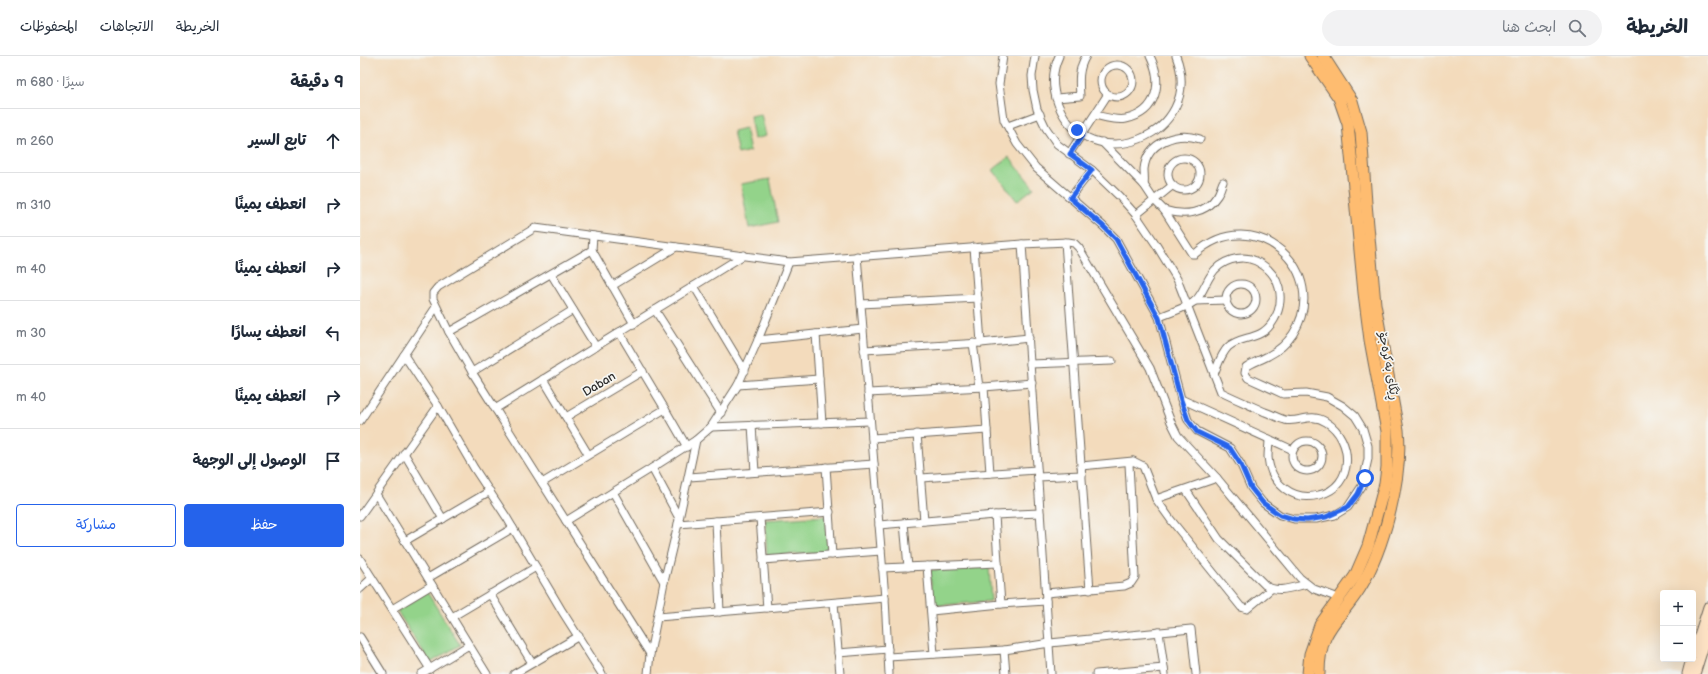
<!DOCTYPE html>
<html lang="ar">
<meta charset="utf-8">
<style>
:root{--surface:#fff;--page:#f2f2f3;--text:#1f2937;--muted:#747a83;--line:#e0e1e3;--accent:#2563eb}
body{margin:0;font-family:"Balsamiq Sans","Playpen Sans Arabic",sans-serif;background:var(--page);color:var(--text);direction:rtl}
.controls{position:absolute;right:12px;bottom:12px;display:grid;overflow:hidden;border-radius:4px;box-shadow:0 4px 16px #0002}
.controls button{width:36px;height:36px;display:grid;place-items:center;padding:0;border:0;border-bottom:1px solid var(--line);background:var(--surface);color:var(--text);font:20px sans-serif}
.stop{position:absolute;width:12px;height:12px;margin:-9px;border:3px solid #2563eb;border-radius:50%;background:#fff}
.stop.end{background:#2563eb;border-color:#fff;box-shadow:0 1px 4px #0008}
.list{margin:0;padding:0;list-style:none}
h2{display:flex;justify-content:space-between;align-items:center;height:52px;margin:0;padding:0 16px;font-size:17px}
h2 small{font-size:13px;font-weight:400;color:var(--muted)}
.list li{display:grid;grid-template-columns:26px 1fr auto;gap:12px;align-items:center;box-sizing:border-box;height:64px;padding:0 16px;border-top:1px solid var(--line)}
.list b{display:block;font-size:15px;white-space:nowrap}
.list em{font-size:13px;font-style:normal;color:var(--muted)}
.actions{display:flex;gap:8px;padding:12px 16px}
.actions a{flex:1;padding:9px 0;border:1px solid var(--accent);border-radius:4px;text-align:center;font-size:14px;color:var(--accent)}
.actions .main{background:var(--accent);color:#fff}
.icon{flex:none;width:22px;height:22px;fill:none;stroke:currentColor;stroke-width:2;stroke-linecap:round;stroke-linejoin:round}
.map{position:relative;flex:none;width:1348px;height:618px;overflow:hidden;direction:ltr}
header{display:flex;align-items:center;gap:24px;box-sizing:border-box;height:56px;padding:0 20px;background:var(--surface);border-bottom:1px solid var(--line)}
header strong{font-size:19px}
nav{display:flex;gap:22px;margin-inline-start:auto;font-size:14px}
.search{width:280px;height:36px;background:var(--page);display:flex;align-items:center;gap:10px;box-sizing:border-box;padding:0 14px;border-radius:22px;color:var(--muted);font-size:15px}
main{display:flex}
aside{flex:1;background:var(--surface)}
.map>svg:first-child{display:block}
.green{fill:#93d38a;stroke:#5f7f5a}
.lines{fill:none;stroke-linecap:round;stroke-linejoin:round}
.street-casing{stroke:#71695e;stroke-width:9}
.secondary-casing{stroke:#71695e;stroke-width:11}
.primary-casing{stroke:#71695e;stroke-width:13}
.street{stroke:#fff;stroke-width:7}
.secondary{stroke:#ffe4c6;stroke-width:9}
.primary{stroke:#febc70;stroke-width:11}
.route{stroke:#2563eb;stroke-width:5}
.labels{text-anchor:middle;stroke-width:3.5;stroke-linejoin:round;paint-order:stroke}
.street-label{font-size:12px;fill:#2b2b2b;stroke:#f6f6f2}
</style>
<header>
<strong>الخريطة</strong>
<div class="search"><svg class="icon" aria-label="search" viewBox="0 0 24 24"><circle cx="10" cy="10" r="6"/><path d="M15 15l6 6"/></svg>ابحث هنا</div>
<nav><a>الخريطة</a><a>الاتجاهات</a><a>المحفوظات</a></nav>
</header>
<main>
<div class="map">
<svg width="1348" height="618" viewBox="0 0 1348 618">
<rect width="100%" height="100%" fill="#f6f6f2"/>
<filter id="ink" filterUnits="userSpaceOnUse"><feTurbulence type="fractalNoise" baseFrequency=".025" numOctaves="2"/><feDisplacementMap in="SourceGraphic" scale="8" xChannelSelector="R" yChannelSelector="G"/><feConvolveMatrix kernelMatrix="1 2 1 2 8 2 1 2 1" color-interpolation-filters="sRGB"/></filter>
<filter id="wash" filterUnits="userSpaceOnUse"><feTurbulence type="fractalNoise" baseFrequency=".012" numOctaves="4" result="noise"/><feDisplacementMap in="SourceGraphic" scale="16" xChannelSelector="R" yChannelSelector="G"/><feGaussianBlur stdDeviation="0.9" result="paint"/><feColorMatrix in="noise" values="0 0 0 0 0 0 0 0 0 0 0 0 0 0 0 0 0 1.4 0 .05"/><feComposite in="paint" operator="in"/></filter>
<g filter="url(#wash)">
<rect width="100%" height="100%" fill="#f3dbbc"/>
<g class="green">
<polygon points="401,58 406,80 394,83 390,60"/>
<polygon points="385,72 390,95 378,98 373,75"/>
<polygon points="649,101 674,132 657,145 633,114"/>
<polygon points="410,123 418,166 389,172 381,128"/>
<polygon points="466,460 468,496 407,500 405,464"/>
<polygon points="629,510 631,545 573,550 570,514"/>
<polygon points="67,536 100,589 70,607 37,555"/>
</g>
</g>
<g filter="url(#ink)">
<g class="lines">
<g class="street-casing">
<g id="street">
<path d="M 643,0 L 639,28 L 644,64 L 657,88 L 676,112 L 743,170 L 756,183 L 799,261 L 821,343 L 828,364 L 837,375 L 870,392 L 881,409 L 891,432 L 903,447 L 920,459 L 934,463 L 956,463 L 975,459 L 988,451 L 1002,430 L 1008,403 L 1008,390 L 1003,373 L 995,360 L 983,350 L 967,341 L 946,337 L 923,338 L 888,322 L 885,317 L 886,311 C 893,306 901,304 908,300 C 918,295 927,287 933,278 C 973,216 894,144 835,198 L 832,198 L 804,154 L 794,144 L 784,129 L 742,86"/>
<path d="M 675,0 L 672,20 L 673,34 L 677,53 L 686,72 L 697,88 L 732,114 L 759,140 L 776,159 L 795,187 L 817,223 L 861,336 C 875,343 890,349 905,356 C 911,358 918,362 925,364 C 939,367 951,356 966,366 C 994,383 995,431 959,439 C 933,446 910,427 908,401 C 908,395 909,389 909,383"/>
<path d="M 699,0 C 692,15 692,32 698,48 C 728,125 847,80 816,0"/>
<circle cx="757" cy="25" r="16"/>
<path d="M 696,42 L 720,40 C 719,25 718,13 726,0"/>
<path d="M 735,59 C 744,61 756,65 766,63 C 798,56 803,26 790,0"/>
<polyline points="648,70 680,58"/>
<polyline points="709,98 748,38"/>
<circle cx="824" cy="118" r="16"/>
<path d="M 784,129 C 785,124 784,118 784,113 C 787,86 817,75 840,83"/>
<polyline points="710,142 732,114"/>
<path d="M 804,154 C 823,160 845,159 857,140 C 860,136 861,130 863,126"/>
<polyline points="776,159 813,129"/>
<polyline points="705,186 730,534"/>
<polyline points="662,188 691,618"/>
<polyline points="232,194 274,268"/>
<polyline points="497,200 525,542 529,618"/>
<polyline points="191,218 236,291"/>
<circle cx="881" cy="243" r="15"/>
<polyline points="252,230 316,191"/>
<polyline points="334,230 385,315"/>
<polyline points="835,245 867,244"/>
<polyline points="501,248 618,242"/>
<polyline points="295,254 361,357"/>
<path d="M 799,261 C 807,258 830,250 835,245 C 842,239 846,226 851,219 C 860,204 881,198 896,205 C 908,211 916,220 919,232 C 922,244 919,257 912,267 C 900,285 881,279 868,291 C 861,298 858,309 854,318"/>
<polyline points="89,276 232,194 233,180"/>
<polyline points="456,278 462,367"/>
<polyline points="398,284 503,273"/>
<polyline points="613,287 619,331"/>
<polyline points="621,287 669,282"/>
<polyline points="504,294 621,287 614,191"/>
<polyline points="44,299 78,350 114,412 147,462 202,555 242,618"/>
<polyline points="670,308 752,305"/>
<polyline points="112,316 213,254"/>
<polyline points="183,323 228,398"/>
<polyline points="378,329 459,323"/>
<polyline points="508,337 624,331"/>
<polyline points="821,343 933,394"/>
<polyline points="135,353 384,199"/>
<polyline points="305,353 327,391"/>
<polyline points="206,361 283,315"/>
<polyline points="0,365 76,251"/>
<polyline points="392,369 395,416"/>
<polyline points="351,371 510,365"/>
<polyline points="627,374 630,417"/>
<polyline points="557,378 564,465"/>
<polyline points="512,382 627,374 624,331 672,327"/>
<circle cx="947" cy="400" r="15"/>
<polyline points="44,397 83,463"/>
<polyline points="721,410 773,405"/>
<polyline points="466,411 472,499"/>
<polyline points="292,412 336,384"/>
<polyline points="329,421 514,408"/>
<polyline points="678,421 722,419"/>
<polyline points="561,422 677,414"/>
<polyline points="182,427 305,353 259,276"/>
<path d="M 826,434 L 859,483 L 905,529 C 917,538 933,531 947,528"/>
<polyline points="253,436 304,526"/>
<polyline points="16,438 127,618"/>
<polyline points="796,443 811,464 881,551 887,553 911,533"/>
<polyline points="0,460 78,350"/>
<polyline points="400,462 407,552"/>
<polyline points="206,465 292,412 319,462"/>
<polyline points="356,465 360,556"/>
<polyline points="544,467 548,511"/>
<polyline points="318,468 470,456"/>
<polyline points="519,469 635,459"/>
<polyline points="45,485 130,435"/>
<polyline points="0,503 70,613"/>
<polyline points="403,504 521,495"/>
<polyline points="567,510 574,598"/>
<polyline points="522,512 638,507 635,459 680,457"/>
<polyline points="68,522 153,472"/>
<polyline points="0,533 12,522"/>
<polyline points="686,537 764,530 771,527 775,521 769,408 773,405 783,410 796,443 857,422"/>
<polyline points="130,538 172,607"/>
<polyline points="474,547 480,618"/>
<polyline points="641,548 686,545"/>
<polyline points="32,553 72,529"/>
<polyline points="571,555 641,548 638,507"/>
<polyline points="92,561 176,511"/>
<polyline points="298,561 525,542"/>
<polyline points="799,576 805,618"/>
<polyline points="0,581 23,618"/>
<polyline points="644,594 690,587 831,573 836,618"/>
<polyline points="478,597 528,593"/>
<polyline points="290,598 112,316 89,276 73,243 73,237 78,231 175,172 429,206 662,188 708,186 714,187 719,192 790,312 811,366 818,380 857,422 940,522 954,533 979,542"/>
<polyline points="528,601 644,594 646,618"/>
<polyline points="61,618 109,589"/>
<polyline points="154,618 219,580"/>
<polyline points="288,618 290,598 304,526 318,468 336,384 351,371 378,329 398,284 429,206"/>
<polyline points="736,618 804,612"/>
</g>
</g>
<g class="secondary-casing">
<g id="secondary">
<polyline points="1333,598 1348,551"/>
<polyline points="1327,618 1331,603"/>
<polyline points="1335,618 1348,577"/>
</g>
</g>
<g class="primary-casing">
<g id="primary">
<polyline points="948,618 950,598 960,569 995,520 1008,490 1025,428 1027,411 1027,375 1010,284 1004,237 988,68 979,42 950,0"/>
<path d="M 959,618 C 959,571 978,567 1000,532 C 1024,493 1043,420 1038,374 L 1015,248 L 1006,147 L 1001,76 L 992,45 L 963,0"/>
</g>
</g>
<use href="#street" class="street"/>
<use href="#secondary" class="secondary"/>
<use href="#primary" class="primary"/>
</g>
</g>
<g class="lines" filter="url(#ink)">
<polyline class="route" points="717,74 723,78 710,98 732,114 710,142 743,170 756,183 799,262 821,344 828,364 837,376 870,392 881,409 891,432 903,447 920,459 934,463 947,464 966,461 988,451 998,438 1005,422"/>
</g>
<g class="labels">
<g class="street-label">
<text transform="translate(1029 310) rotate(80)" y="4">ڕێگای بەکرەجۆ</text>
<text transform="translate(239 328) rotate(-31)" y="4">Daban</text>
</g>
</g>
</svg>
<div class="controls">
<button>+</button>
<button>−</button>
</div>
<div class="stop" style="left:1005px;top:422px"></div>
<div class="stop end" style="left:717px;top:74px"></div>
</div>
<aside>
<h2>9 دقيقة<small>سيرًا · 680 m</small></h2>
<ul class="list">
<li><svg class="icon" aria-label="ahead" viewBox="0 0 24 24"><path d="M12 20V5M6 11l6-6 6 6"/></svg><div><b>تابع السير</b></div><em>260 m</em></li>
<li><svg class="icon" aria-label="right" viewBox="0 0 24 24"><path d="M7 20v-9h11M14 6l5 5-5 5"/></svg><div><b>انعطف يمينًا</b></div><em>310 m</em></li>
<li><svg class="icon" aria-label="right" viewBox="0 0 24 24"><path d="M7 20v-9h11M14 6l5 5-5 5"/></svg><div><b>انعطف يمينًا</b></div><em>40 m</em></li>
<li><svg class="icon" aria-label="left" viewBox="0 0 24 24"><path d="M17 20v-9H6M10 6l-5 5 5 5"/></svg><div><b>انعطف يسارًا</b></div><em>30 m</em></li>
<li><svg class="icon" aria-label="right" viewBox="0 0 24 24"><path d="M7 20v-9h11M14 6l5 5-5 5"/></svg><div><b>انعطف يمينًا</b></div><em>40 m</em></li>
<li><svg class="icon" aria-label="arrive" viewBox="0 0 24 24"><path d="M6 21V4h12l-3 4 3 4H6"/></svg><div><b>الوصول إلى الوجهة</b></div></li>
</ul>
<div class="actions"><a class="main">حفظ</a><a>مشاركة</a></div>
</aside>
</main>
